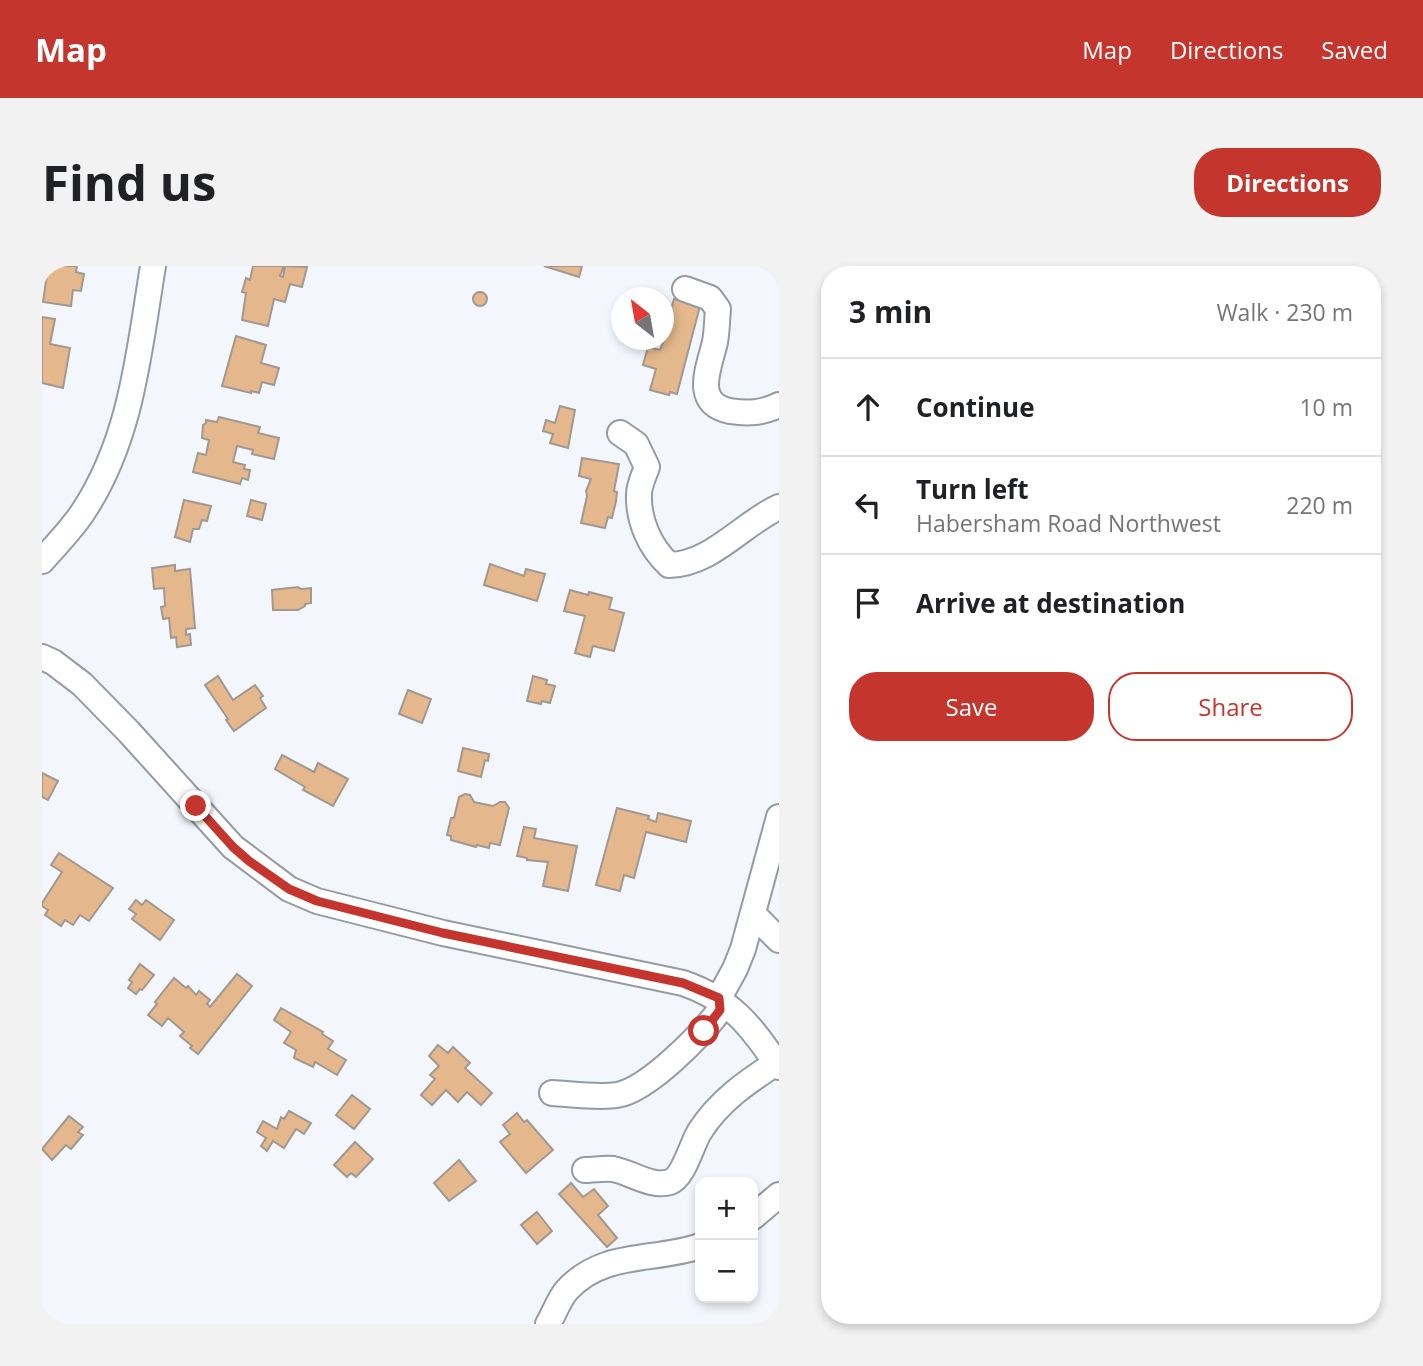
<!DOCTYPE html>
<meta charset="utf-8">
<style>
:root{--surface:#fff;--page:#f2f2f2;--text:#202124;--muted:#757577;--line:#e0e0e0;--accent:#c4362d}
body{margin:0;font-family:"Open Sans",sans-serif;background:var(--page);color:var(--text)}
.controls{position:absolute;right:21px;bottom:21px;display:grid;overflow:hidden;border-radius:14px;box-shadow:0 4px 10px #0003}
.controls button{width:63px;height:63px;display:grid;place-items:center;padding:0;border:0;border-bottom:2px solid var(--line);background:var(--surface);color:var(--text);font:35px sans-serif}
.compass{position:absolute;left:569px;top:21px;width:63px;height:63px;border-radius:50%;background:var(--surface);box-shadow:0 4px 10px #0003;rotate:329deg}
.stop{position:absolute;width:21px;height:21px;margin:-16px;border:5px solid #c4362d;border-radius:50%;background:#fff}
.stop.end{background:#c4362d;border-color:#fff;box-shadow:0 2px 7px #0008}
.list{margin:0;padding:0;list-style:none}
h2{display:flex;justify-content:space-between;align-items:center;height:91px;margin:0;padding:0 28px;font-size:30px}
h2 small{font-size:23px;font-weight:400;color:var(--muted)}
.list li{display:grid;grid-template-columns:46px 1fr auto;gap:21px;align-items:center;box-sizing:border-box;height:98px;padding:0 28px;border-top:2px solid var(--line)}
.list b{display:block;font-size:26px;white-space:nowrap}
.list p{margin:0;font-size:23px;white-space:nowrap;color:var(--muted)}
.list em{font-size:23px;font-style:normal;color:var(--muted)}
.actions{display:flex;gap:14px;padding:21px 28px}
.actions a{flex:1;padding:16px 0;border:2px solid var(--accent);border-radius:28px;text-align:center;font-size:24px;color:var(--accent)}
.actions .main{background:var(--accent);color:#fff}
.icon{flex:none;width:38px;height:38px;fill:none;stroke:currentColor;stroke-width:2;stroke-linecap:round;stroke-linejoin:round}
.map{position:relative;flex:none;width:737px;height:1058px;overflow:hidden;border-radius:28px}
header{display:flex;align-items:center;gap:42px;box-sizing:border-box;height:98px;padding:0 35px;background:var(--accent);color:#fff}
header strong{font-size:33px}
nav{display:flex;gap:38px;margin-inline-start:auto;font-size:24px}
.intro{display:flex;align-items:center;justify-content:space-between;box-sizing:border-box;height:168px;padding:0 42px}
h1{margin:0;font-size:49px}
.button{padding:18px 32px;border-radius:28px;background:var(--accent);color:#fff;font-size:24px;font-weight:700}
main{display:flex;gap:42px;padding:0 42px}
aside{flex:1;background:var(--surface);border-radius:28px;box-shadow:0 4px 10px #0003}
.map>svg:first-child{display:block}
.building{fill:#e4b88c;stroke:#a19890;stroke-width:2}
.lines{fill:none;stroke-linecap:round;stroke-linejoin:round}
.minor-casing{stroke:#959ba4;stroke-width:28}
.minor{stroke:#fff;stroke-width:24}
.route{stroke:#c4362d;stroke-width:9}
</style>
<header>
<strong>Map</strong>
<nav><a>Map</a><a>Directions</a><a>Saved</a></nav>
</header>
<div class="intro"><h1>Find us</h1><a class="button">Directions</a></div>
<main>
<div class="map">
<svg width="737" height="1058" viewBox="0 0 737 1058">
<rect width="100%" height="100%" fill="#f3f7fd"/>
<g class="building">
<polygon points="6,0 35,0 34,6 42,8 39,25 31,24 29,40 1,36"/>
<polygon points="211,0 242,0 238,10 241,11 243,0 265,1 260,21 248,18 243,36 232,33 226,60 200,54 204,27 200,26 204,12 208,14"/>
<polygon points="502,0 540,0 537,11"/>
<circle cx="438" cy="33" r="7"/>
<polygon points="632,33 658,40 635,128 628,126 627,129 608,124 614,103 601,99 606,81 618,84 622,74 622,51 626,53"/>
<polygon points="0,51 13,53 8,78 28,82 21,122 0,117"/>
<polygon points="194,70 224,79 219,97 237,102 232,119 220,116 217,127 209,125 209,127 180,120"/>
<polygon points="518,140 533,144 526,182 508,177 511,168 501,165 504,154 513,157"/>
<polygon points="177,151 218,161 216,167 237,172 232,193 210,188 211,184 195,180 191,196 203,199 202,203 208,204 206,214 200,212 198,218 151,206 156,187 164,189 167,174 160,172 161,159 164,157 164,154 175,156"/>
<polygon points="540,192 577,198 572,225 575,226 574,235 570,252 566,251 563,262 539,257 545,230 544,225 549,213 537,210"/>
<polygon points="142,234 169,240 165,255 160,254 157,263 151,263 148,276 133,271"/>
<polygon points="209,234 224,238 220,254 205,250"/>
<polygon points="448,298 482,310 484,303 503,308 495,335 442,319"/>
<polygon points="133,299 133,305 148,303 153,362 144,363 144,369 148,368 149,379 135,381 134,371 129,372 127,352 121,353 119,341 123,340 122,322 112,323 110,302"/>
<polygon points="256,321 259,323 269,322 269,337 263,338 263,340 256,344 231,344 230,324"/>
<polygon points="528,324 546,329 547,326 570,332 567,343 582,347 572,385 551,380 548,391 533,387 543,350 522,345"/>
<polygon points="176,410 191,434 213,419 221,430 218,432 224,442 192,465 184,454 186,453 163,419"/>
<polygon points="491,410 505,414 504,418 513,420 508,437 500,435 499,438 485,435"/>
<polygon points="366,424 389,433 380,457 357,448"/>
<polygon points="421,482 447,488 446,495 443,494 439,511 416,505"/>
<polygon points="240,489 272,506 276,497 306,513 291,540 261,524 263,521 233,503"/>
<polygon points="0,507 16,515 6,534 0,531"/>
<polygon points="423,528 428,529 432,536 451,540 458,536 463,536 467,542 458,579 448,577 447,582 435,579 434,581 409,574 409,570 405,569 409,552 412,552 417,531"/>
<polygon points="575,542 607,550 606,553 614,556 616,547 649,555 644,576 604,566 592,612 582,609 578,625 554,619"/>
<polygon points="482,561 494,563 492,572 535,580 526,625 501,620 506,596 485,594 485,592 475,590"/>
<polygon points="17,587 71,622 47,655 38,649 31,659 23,654 19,660 3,649 6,644 0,640 0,637 20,606 9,599"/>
<polygon points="94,634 100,639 104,634 132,654 118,674 90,653 94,648 87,643"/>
<polygon points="98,698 112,709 100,724 98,723 94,728 86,722 90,716 87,714"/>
<polygon points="195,708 210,720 156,788 148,782 150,780 138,770 142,766 126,752 120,760 106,749 115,738 113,736 132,712 144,722 146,720 154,729 157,725 168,734 165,738 168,741"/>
<polygon points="239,742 281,766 280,768 291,775 286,783 304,794 295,809 273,796 271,801 252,792 254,784 242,777 249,766 232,754"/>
<polygon points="396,779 406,787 411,781 428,797 423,802 450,827 439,839 425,826 416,836 404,824 390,839 379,829 393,813 388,809 397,800 387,790"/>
<polygon points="310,829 328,843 312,863 294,849"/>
<polygon points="247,845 269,857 262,868 254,863 242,882 231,875 225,885 219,880 224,872 215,866 221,855 235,863 239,851 242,853"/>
<polygon points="475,847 482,856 485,854 511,884 484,907 458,876 468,868 461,859"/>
<polygon points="27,850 41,861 36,866 41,869 29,883 24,879 10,894 0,883"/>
<polygon points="313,876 331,893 314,911 309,907 305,911 292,899"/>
<polygon points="417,894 434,915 407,935 392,917"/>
<polygon points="529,917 541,931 552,923 566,940 556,949 575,972 565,981 517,928"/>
<polygon points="495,946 510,965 495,978 479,959"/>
</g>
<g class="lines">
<g class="minor-casing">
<g id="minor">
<path d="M 643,23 L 668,32 L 676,43 C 675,54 675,65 673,76 C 667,102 650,137 688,145 C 706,148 720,147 737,139"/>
<path d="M 578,167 L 594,178 L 605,201 C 602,209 597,220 597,228 C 596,255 608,281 627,299 C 670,298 700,258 737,241"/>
<path d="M 0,295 C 14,279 30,263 41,246 C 90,172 97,85 111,0"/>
<path d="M 0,391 L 11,396 L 40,418 L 87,466 L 191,581 L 247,623 L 275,635 L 401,667 L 641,717 C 690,734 709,760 737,801"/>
<polyline points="711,648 737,674"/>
<path d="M 510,827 C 529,828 556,832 575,829 C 606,824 659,769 678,744 L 677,732 L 693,703 L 701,683 L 737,551"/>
<path d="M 543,904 C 552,904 562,902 571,903 C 588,906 610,922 628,916 C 642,911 650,877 658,865 C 677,835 705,816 734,797"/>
<polyline points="711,951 737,929"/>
<path d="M 506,1058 C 512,1048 517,1033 525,1024 C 562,984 612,996 658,980"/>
</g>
</g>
<use href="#minor" class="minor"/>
</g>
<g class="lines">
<polyline class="route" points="154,540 191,581 207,595 247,623 275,635 401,667 641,717 677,732 678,744 662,765"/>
</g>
</svg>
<div class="controls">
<button>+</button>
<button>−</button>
</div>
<svg class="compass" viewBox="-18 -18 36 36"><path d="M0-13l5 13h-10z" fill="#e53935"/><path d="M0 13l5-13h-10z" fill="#757577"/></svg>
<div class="stop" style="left:662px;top:765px"></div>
<div class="stop end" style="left:154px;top:540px"></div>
</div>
<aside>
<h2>3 min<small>Walk · 230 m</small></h2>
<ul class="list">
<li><svg class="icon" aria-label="ahead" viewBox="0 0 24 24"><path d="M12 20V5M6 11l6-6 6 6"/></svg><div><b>Continue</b></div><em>10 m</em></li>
<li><svg class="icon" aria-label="left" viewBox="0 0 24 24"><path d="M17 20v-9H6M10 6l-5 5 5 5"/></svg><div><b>Turn left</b><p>Habersham Road Northwest</p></div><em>220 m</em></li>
<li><svg class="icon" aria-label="arrive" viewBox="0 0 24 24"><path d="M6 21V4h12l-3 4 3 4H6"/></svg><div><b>Arrive at destination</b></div></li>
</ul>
<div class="actions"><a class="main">Save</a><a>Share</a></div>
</aside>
</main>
